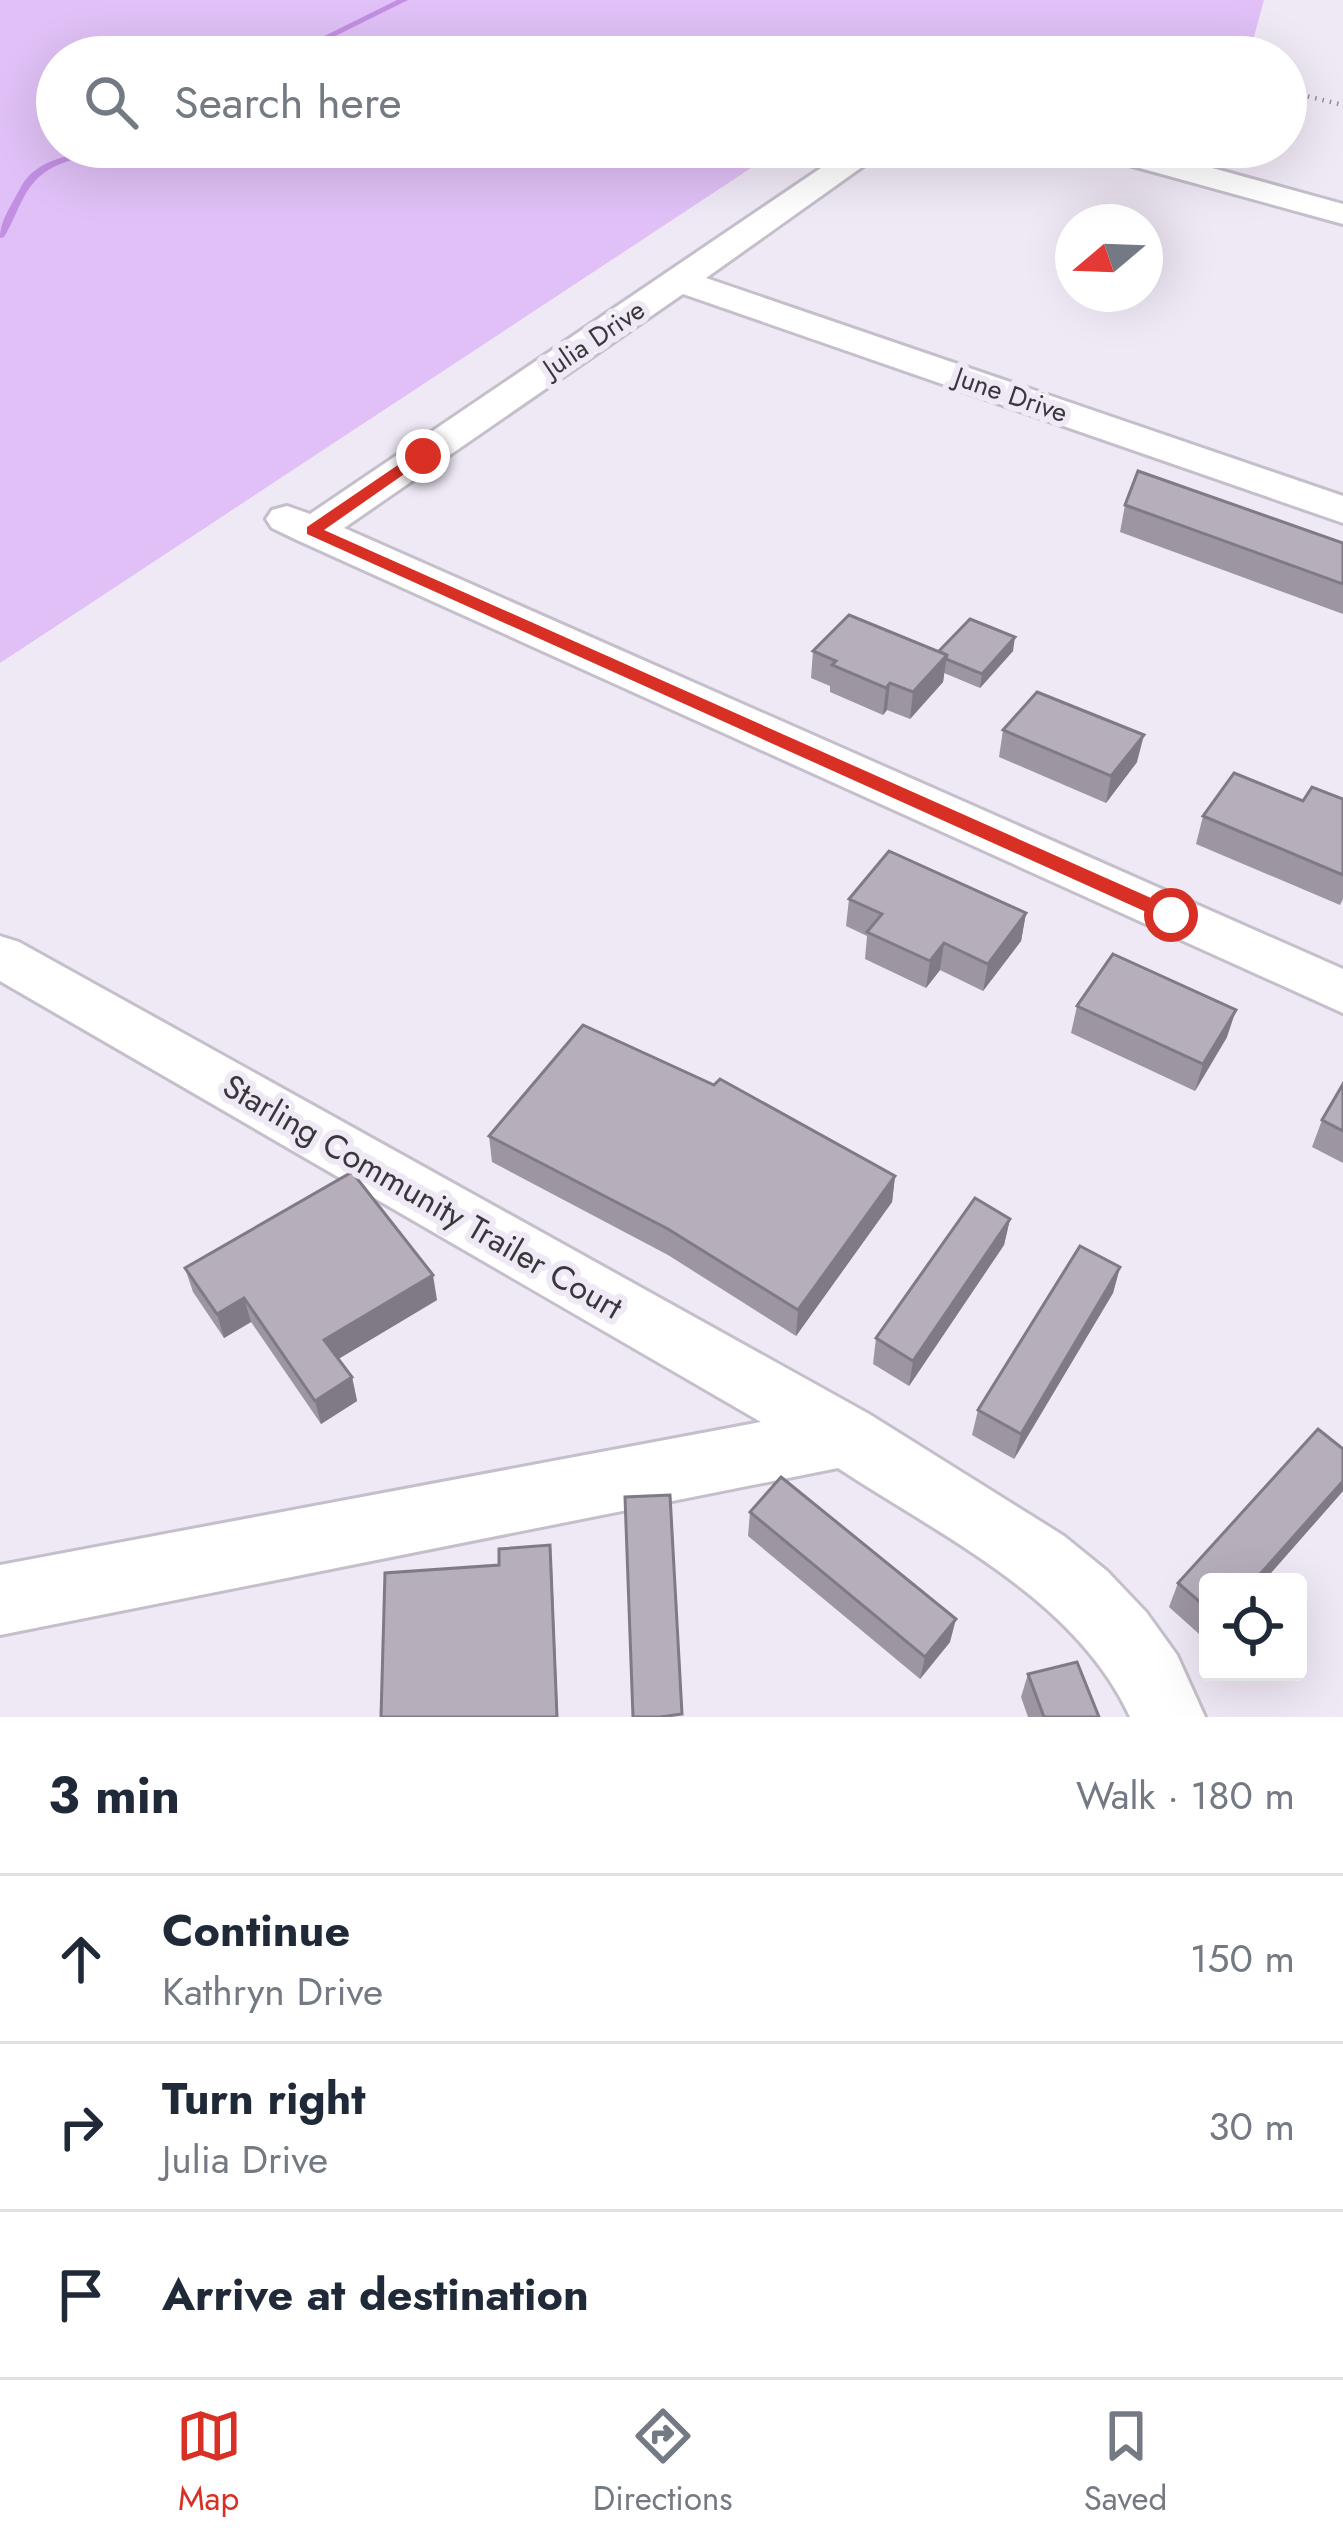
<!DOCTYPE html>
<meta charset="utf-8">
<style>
:root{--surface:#fff;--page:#f6f6f7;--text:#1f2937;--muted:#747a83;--line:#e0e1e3;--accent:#d93025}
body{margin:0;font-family:Jost,sans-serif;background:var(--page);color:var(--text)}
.controls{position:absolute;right:36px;bottom:36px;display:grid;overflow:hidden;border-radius:12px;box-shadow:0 12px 48px #0002}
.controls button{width:108px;height:108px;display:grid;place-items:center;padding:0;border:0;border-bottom:3px solid var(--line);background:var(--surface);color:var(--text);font:60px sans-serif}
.compass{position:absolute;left:1055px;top:204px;width:108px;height:108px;border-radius:50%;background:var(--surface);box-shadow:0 12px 48px #0002;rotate:251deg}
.stop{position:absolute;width:36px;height:36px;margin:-27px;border:9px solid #d93025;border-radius:50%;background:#fff}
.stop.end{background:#d93025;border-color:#fff;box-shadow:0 3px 12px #0008}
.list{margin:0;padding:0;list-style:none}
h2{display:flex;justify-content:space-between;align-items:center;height:156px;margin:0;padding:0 48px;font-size:51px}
h2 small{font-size:39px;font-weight:400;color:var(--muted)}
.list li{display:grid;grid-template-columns:78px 1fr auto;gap:36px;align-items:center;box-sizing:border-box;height:168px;padding:0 48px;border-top:3px solid var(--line)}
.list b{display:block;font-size:45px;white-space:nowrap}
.list p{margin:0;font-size:39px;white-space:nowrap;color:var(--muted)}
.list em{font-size:39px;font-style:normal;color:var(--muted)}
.icon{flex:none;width:66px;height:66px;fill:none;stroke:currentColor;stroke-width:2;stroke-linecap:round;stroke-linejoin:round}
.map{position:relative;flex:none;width:1343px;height:1717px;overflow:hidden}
.search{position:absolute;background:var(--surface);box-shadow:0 12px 48px #0002;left:36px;right:36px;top:36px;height:132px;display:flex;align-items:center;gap:30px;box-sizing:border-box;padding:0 42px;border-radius:66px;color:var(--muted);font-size:45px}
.sheet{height:660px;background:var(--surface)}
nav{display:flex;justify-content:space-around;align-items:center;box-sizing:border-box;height:168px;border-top:3px solid var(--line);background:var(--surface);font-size:33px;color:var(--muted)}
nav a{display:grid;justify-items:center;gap:6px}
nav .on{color:var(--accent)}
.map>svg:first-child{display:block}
.green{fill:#e0c0f6}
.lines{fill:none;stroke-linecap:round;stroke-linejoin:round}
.stream{fill:#c28fe2;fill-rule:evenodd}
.minor-casing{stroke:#c5becb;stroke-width:6}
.path{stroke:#938e97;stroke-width:4.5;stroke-dasharray:1.5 6;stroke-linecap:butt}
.minor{fill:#fff;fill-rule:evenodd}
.wall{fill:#9d96a1}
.shaded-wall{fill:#7f7a83}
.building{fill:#b6afbb;stroke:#7f7a83;stroke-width:3}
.route{fill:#d93025}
.labels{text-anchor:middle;stroke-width:12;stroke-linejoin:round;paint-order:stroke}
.far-street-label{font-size:27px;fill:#3a373c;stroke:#efe8f5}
.street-label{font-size:33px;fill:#3a373c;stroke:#efe8f5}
</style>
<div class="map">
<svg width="1343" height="1717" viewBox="0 0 1343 1717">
<rect width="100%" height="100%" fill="#efe8f5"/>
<polygon class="green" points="0,0 1264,0 1252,44 1215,57 57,57 57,147 783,147 0,663"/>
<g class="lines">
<g class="stream">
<polygon points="397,0 408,0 293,57 282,57"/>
<path d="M 173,147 L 208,147 C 159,166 77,138 36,180 C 21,195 15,220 4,237 L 0,238 C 0,224 6,215 12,203 C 17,195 21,185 27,178 C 56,145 131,149 173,147 Z"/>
</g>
<g class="minor-casing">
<g id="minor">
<polygon points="852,147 890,147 706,278 1343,496 1343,523 683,294 344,528 1343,969 1343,1013 297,540 272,528 266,519 272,510 287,506 310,514"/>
<polygon points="1084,147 1136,147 1343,204 1343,224 1089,154"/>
<path d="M 0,936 L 19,942 L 869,1414 L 1064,1536 L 1107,1571 L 1146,1612 L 1177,1655 L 1205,1717 L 1130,1717 C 1076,1599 941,1536 838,1468 L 0,1635 L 0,1565 L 761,1422 L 0,981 Z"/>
</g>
</g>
<polyline class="path" points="1286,91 1343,105"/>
<use href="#minor" class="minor"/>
</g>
<g class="wall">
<polygon points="1125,505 1343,543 1343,614 1120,532"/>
<polygon points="813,651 1013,651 980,688 944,673 943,682 910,719 887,710 883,715 830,692 830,686 811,678"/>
<polygon points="1003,730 1137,762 1106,803 999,757"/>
<polygon points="1343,799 1343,899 1340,905 1196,844 1203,816 1303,801"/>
<polygon points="849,899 1026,913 1021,941 983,991 940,970 926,988 865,959 867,936 846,926"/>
<polygon points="1077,1006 1227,1037 1195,1091 1071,1033"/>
<polygon points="1343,1084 1343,1163 1312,1147 1322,1120"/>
<polygon points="489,1136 895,1176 892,1202 796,1336 668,1255 492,1162"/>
<polygon points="1010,1219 1004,1245 909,1386 873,1364 876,1338"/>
<polygon points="1120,1267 1113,1293 1014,1459 972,1435 978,1410"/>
<polygon points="185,1268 437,1300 338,1359 352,1377 357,1401 321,1424 251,1322 224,1338 193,1292"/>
<polygon points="1343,1449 1343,1491 1263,1582 1208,1582 1208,1642 1169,1607 1178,1583"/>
<polygon points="750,1512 950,1642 920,1679 748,1536"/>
<polygon points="1028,1674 1099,1717 1028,1717 1021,1697"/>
</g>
<g class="shaded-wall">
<polygon points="1015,637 1013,651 980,688 982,674"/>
<polygon points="947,655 943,682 910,719 913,692"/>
<polygon points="890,683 887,710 883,715 886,688"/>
<polygon points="1144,735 1137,762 1106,803 1111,776"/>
<polygon points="1026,913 1021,941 983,991 988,964"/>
<polygon points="944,943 940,970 926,988 930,961"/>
<polygon points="1236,1010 1227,1037 1195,1091 1203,1064"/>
<polygon points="895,1176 892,1202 796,1336 798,1310"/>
<polygon points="1010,1219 1004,1245 909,1386 913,1361"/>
<polygon points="1120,1267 1113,1293 1014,1459 1021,1434"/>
<polygon points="433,1275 437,1300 330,1364 324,1340"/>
<polygon points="244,1298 251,1322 224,1338 217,1314"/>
<polygon points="352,1377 357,1401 321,1424 315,1401"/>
<polygon points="1343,1481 1343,1491 1263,1582 1253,1582"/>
<polygon points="550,1545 552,1568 558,1717 557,1717"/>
<polygon points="956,1619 950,1642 920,1679 925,1657"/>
</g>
<g class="building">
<polygon points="1138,471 1343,543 1343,584 1125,505"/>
<polygon points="849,615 947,655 913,692 890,683 886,688 832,665 836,661 813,651"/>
<polygon points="970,619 1015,637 982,674 946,659 947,655 939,651"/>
<polygon points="1037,692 1144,735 1111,776 1003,730"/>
<polygon points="1234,773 1303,801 1312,787 1343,799 1343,875 1203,816"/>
<polygon points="889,851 1026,913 988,964 944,943 930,961 867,932 882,914 849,899"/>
<polygon points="1113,954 1236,1010 1203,1064 1077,1006"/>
<polygon points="583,1025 714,1085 720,1079 895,1176 798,1310 668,1229 489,1136"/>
<polygon points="1343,1084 1343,1131 1322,1120"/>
<polygon points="352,1172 433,1275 324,1340 352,1377 315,1401 244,1298 217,1314 185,1268"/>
<polygon points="975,1198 1010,1219 913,1361 876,1338"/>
<polygon points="1080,1246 1120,1267 1021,1434 978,1410"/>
<polygon points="1318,1429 1343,1449 1343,1481 1253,1582 1208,1582 1208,1609 1178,1583"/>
<polygon points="781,1477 956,1619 925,1657 750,1512"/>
<polygon points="670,1495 682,1714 660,1717 633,1717 625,1497"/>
<polygon points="550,1545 557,1717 381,1717 385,1573 499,1565 499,1549"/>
<polygon points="1077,1662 1099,1717 1044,1717 1028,1674"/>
</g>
<polygon class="route" points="417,452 430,456 324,530 1178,910 1178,920 1164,920 307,534 307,527"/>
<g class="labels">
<g class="far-street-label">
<text transform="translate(594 339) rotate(-34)" y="9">Julia Drive</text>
<text transform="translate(1011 395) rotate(19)" y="9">June Drive</text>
</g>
<g class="street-label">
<text transform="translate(423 1196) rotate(30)" y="12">Starling Community Trailer Court</text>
</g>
</g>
</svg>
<div class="controls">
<button><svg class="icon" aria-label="locate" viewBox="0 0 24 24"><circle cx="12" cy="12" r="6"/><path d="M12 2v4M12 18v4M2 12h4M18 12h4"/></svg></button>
</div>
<svg class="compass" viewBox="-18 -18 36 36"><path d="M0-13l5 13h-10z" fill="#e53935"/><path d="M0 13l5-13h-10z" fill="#747a83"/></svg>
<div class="stop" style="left:1171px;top:915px"></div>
<div class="stop end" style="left:423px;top:456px"></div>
<div class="search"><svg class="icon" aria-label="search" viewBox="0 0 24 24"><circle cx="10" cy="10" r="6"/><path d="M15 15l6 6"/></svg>Search here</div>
</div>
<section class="sheet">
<h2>3 min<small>Walk · 180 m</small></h2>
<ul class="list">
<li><svg class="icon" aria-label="ahead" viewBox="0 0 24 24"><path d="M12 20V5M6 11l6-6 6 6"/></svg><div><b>Continue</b><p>Kathryn Drive</p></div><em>150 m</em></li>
<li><svg class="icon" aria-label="right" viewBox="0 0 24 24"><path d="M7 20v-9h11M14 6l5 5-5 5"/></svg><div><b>Turn right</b><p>Julia Drive</p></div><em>30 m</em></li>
<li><svg class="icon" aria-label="arrive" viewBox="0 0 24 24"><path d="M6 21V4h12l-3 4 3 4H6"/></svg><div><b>Arrive at destination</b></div></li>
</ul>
</section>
<nav>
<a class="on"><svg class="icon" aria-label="map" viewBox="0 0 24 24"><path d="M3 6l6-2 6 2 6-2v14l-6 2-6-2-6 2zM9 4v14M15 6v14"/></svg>Map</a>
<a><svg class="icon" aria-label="directions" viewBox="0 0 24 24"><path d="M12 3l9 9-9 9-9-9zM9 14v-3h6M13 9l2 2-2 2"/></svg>Directions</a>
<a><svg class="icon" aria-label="saved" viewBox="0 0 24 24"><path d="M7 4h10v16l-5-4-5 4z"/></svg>Saved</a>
</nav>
